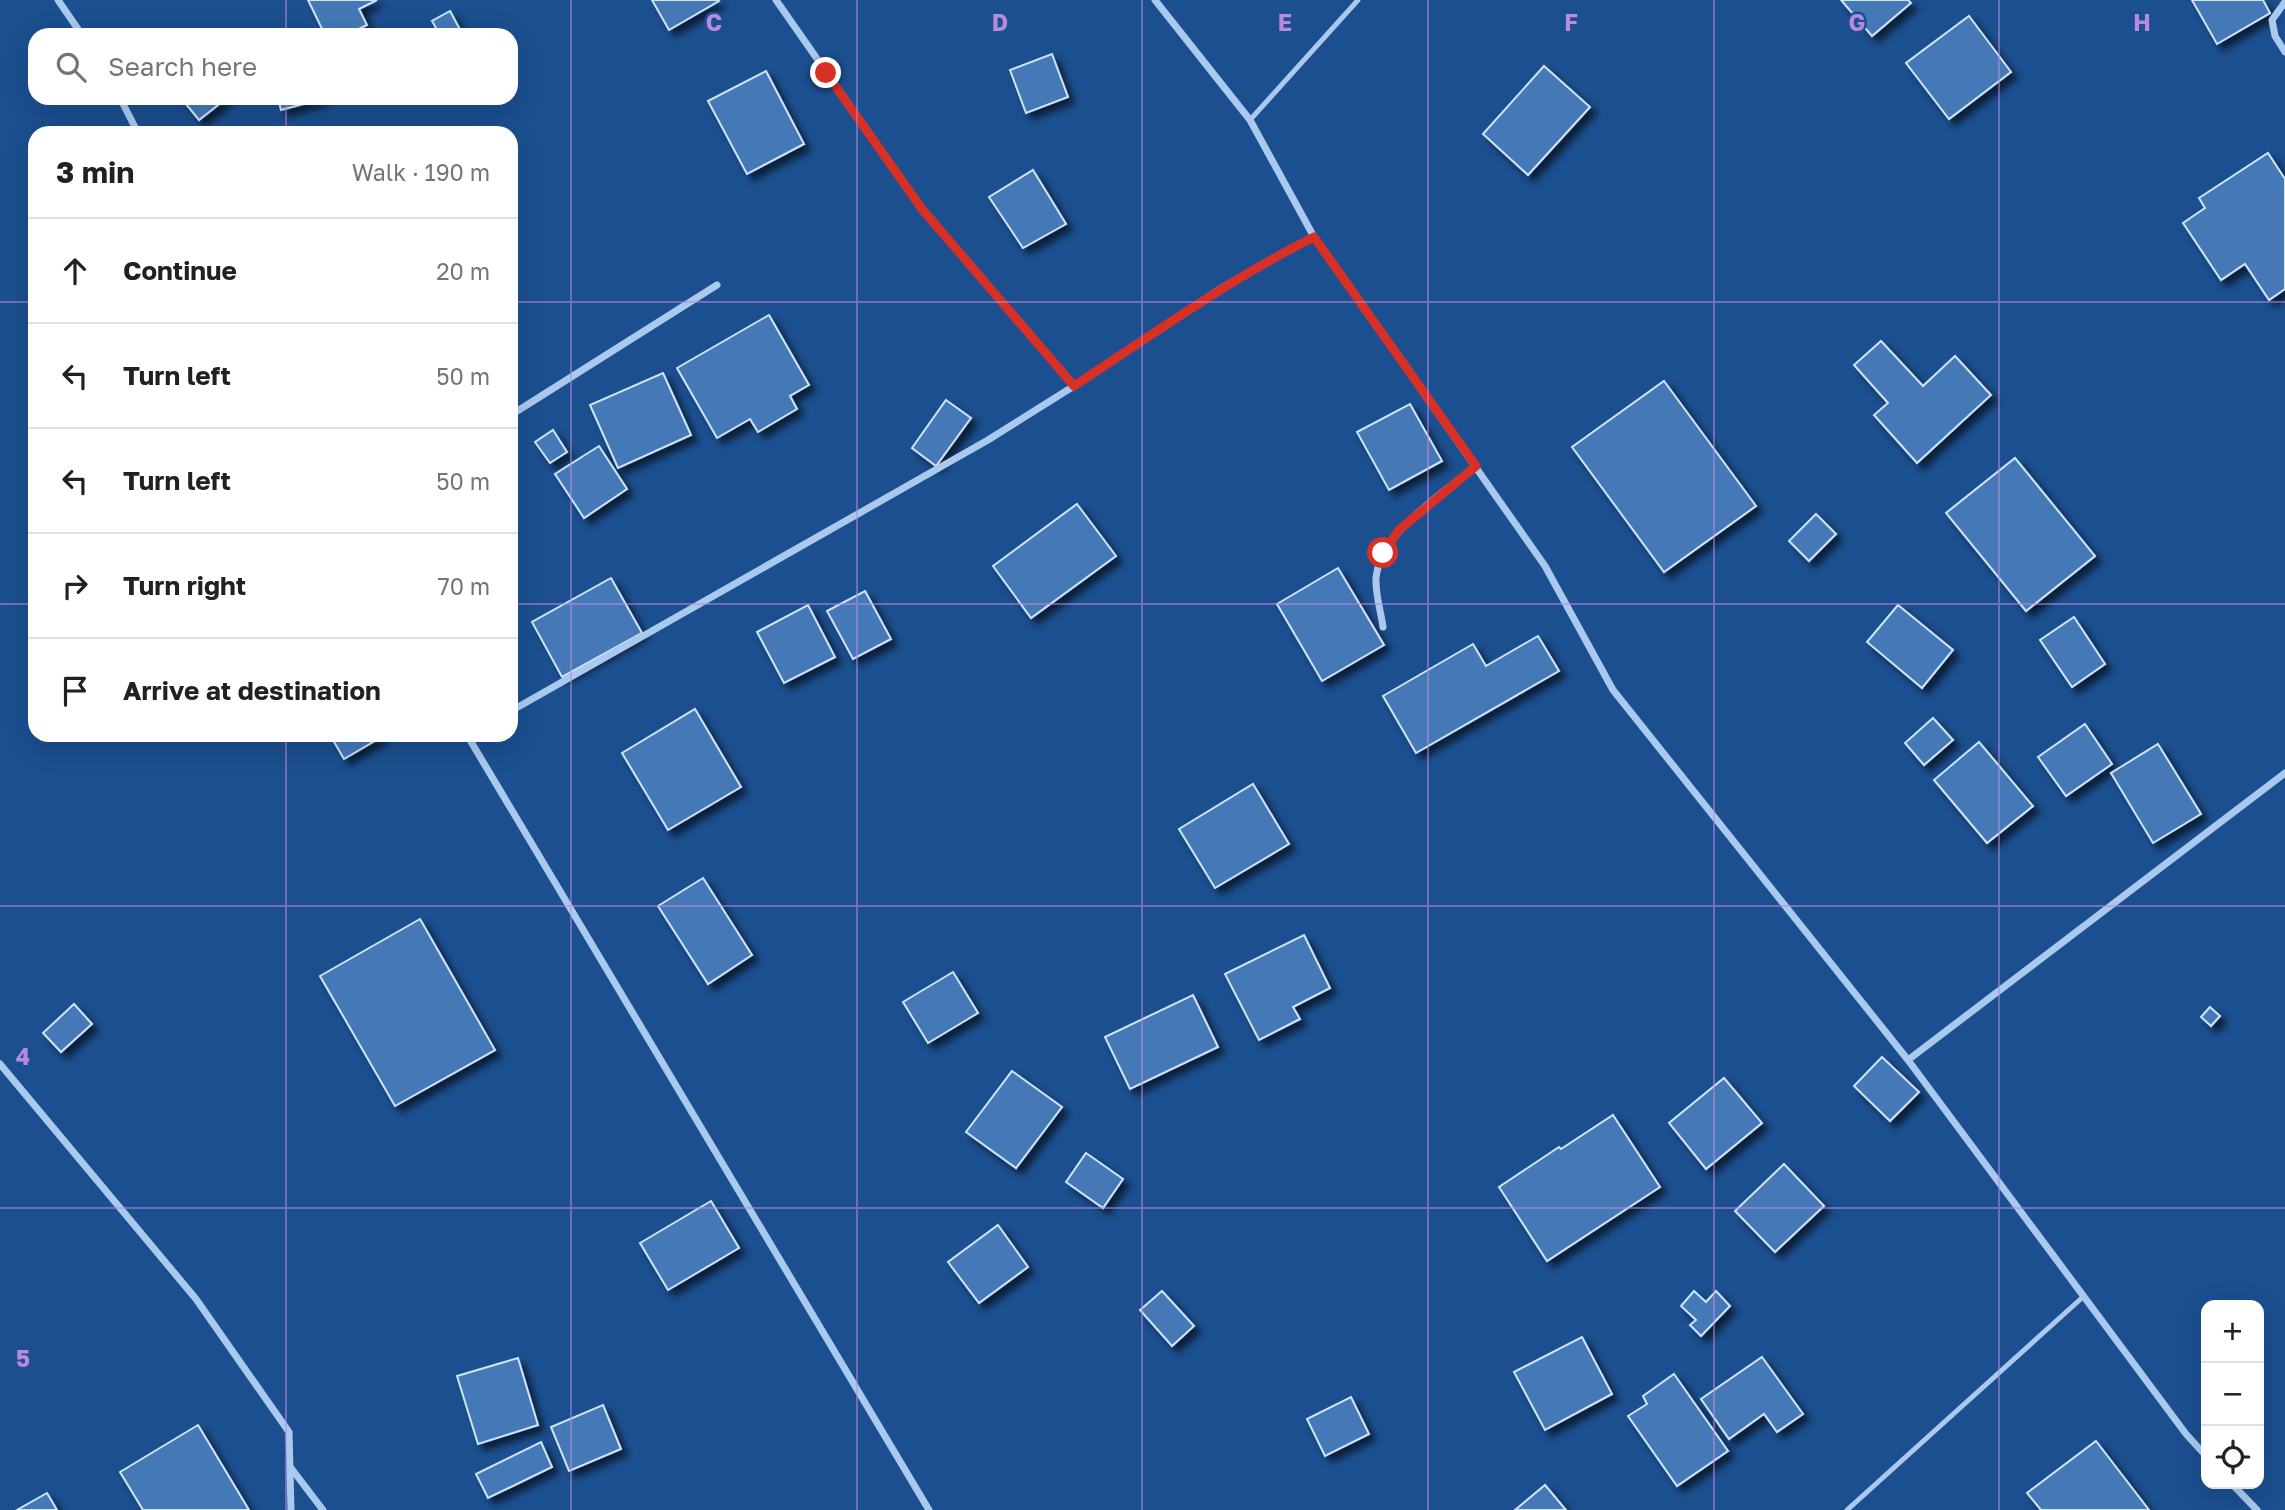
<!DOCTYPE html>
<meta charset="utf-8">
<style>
:root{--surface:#fff;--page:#f2f2f2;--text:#202124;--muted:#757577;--line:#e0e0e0}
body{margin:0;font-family:"Golos Text",sans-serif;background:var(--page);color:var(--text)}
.controls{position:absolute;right:21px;bottom:21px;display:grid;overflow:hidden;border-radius:14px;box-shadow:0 7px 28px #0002}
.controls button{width:63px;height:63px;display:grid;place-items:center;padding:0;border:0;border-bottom:2px solid var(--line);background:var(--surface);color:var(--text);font:35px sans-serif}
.stop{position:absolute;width:21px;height:21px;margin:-16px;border:5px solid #d93025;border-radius:50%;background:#fff}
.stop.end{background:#d93025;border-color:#fff;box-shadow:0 2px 7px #0008}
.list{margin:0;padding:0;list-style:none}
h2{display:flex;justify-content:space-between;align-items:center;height:91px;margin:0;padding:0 28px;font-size:30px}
h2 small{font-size:23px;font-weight:400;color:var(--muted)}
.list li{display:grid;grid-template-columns:46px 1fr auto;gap:21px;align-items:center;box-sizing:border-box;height:105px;padding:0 28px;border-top:2px solid var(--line)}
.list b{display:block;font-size:26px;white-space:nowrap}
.list em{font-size:23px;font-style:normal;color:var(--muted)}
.icon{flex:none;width:38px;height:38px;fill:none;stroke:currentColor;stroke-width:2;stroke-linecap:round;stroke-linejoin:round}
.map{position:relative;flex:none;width:2285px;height:1510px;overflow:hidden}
.search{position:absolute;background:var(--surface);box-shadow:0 7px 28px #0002;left:28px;top:28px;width:490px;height:77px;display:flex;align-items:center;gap:18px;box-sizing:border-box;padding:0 24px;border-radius:21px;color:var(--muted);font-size:26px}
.panel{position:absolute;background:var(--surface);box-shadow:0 7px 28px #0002;left:28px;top:126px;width:490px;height:616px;border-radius:21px}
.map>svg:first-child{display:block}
.building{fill:#4478b7;stroke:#cfe3fa;stroke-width:2;filter:url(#shadow)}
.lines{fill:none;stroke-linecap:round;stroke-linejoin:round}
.lane{stroke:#a9c9ee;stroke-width:5}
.street{stroke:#a9c9ee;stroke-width:7}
.route{stroke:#d93025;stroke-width:9}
.grid{fill:none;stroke:#b68bdc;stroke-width:2;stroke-opacity:0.55}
.grid-label{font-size:23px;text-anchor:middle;font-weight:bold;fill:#b68bdc;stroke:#1b4f8f;stroke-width:5;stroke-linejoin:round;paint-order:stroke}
</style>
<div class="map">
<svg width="2285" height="1510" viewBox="0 0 2285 1510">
<defs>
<filter id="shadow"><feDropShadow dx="6" dy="6" stdDeviation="3.5" flood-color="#0009"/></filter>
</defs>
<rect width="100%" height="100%" fill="#1b4f8f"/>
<g class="building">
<polygon points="308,0 377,0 359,9 367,25 346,35 325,35"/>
<polygon points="652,0 718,0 719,1 669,30"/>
<polygon points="1841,0 1908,0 1911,3 1872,36"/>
<polygon points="2192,0 2263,0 2270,13 2217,44"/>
<polygon points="450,11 463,35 440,35 432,21"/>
<polygon points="1969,16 2011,72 1949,119 1906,63"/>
<polygon points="1052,54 1068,97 1026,113 1010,70"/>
<polygon points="1544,66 1590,107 1528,175 1483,134"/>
<polygon points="766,71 804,144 747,174 708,101"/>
<polygon points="181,98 227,98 199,120"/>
<polygon points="278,98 326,98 281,110"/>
<polygon points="2268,153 2285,179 2285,289 2269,300 2245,264 2221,280 2183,223 2205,208 2199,198"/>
<polygon points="1033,170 1066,224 1023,248 989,197"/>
<polygon points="769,315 809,385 790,396 797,409 758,432 750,419 717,438 677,368"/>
<polygon points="1881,341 1923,386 1955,356 1991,395 1917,463 1874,415 1888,403 1854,365"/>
<polygon points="663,373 691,435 618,468 590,405"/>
<polygon points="1664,381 1756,506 1664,572 1572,447"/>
<polygon points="946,400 971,418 936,466 912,448"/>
<polygon points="1410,404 1442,461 1389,490 1357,432"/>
<polygon points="553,430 567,452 550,463 535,442"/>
<polygon points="599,446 627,489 584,518 555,474"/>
<polygon points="2015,458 2095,556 2026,611 1946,513"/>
<polygon points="1077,504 1116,556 1031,618 993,566"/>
<polygon points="1816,514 1836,534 1809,561 1789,541"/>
<polygon points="1338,568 1384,645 1322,681 1277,604"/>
<polygon points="611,578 642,633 562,677 532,622"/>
<polygon points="865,591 891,639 853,659 827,611"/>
<polygon points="808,605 835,657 784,683 757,632"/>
<polygon points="1898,605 1953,650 1922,688 1867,642"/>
<polygon points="2074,617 2105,664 2072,687 2040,640"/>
<polygon points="1538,636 1559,671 1416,753 1383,696 1473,644 1486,666"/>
<polygon points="695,709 741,787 668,830 622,753"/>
<polygon points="1933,718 1953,740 1924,765 1905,743"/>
<polygon points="2085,724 2112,764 2066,796 2038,757"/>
<polygon points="330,735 385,735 344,759"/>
<polygon points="1979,742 2033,806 1987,843 1934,780"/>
<polygon points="2158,744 2201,814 2153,843 2111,773"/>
<polygon points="1253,784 1289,844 1215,888 1179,829"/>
<polygon points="703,878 752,955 708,984 658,906"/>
<polygon points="420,919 495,1050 395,1106 320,976"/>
<polygon points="1304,935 1330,988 1293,1007 1300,1019 1259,1040 1225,974"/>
<polygon points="953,972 978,1013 928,1043 903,1002"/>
<polygon points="1193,995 1218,1047 1130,1089 1105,1037"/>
<polygon points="74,1004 92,1024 61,1052 43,1033"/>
<polygon points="2210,1007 2220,1016 2211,1026 2201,1017"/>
<polygon points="1882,1057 1919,1092 1890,1121 1854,1086"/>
<polygon points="1012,1071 1062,1107 1016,1168 966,1132"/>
<polygon points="1724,1078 1762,1123 1706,1169 1669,1123"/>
<polygon points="1613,1115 1660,1187 1547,1261 1499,1187 1559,1147 1561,1149"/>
<polygon points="1086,1153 1123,1179 1103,1208 1066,1182"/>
<polygon points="1784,1164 1824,1206 1775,1252 1735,1211"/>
<polygon points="711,1201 739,1248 668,1290 640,1243"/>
<polygon points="998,1225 1028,1267 979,1303 948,1262"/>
<polygon points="1162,1291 1194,1326 1172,1346 1140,1310"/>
<polygon points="1694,1291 1706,1302 1716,1291 1730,1306 1701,1336 1690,1325 1696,1320 1681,1306"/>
<polygon points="1582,1337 1612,1394 1545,1430 1514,1372"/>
<polygon points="1762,1357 1803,1414 1777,1432 1764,1414 1729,1439 1701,1399"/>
<polygon points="518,1358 538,1425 478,1444 457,1376"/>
<polygon points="1674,1374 1728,1451 1677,1486 1628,1416 1647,1404 1643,1396"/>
<polygon points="1351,1397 1369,1434 1325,1456 1307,1419"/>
<polygon points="603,1405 621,1449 569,1471 551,1427"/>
<polygon points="198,1425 249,1510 143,1510 120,1472"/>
<polygon points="2096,1441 2149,1510 2041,1510 2027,1493"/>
<polygon points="541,1442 552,1467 488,1498 476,1474"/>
<polygon points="1545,1485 1566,1510 1515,1510"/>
<polygon points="47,1493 57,1510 17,1510"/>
</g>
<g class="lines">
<g class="lane">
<polyline points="1250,120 1358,0"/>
<polyline points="1847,1510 2084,1296"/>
</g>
<g class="street">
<polyline points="58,0 82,35"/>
<polyline points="776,0 922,209 1074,386"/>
<polyline points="1155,0 1250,120 1314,237 1545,566 1613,690 1908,1060 2186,1434 2206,1456"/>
<polyline points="2285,2 2272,20 2275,36 2285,52"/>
<polyline points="120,98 138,133"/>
<polyline points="511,415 717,285"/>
<path d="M 1383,627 C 1381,612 1375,593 1376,578 C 1380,533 1443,493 1476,466"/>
<polyline points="511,711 988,440 1074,386 1220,289 1277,256 1314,237"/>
<polyline points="467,735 929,1510"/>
<polyline points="1908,1060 2285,773"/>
<polyline points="0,1064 196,1299 289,1432 291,1510"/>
<polyline points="291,1468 323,1510"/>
<polyline points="2232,1484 2257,1510"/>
</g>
</g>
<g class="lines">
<path class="route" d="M 826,73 L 922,209 L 1074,386 C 1153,334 1230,279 1314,237 L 1476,466 L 1399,530 L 1383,553"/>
</g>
<path class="grid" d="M 286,0 L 286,35M 571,0 L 571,1510M 857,0 L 857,1510M 1142,0 L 1142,1510M 1428,0 L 1428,1510M 1714,0 L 1714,1510M 1999,0 L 1999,1510M 286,98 L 286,133M 0,302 L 35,302M 511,302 L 2285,302M 0,604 L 35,604M 511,604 L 2285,604M 286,735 L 286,1510M 0,906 L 2285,906M 0,1208 L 2285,1208"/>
<g class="grid-label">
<text x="714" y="31">C</text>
<text x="1000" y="31">D</text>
<text x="1285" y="31">E</text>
<text x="1571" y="31">F</text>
<text x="1857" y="31">G</text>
<text x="2142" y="31">H</text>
<text x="23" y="1065">4</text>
<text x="23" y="1367">5</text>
</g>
</svg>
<div class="controls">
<button>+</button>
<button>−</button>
<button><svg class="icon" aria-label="locate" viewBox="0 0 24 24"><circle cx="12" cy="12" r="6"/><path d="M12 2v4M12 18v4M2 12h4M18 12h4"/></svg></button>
</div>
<div class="stop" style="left:1383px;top:553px"></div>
<div class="stop end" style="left:826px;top:73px"></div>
<div class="search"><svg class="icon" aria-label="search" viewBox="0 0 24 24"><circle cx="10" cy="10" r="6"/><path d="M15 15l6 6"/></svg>Search here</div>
<section class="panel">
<h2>3 min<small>Walk · 190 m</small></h2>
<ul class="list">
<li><svg class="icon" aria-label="ahead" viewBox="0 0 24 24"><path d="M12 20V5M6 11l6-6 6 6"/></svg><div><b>Continue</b></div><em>20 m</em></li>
<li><svg class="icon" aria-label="left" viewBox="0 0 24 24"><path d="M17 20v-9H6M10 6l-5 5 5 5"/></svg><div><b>Turn left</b></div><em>50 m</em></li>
<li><svg class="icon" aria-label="left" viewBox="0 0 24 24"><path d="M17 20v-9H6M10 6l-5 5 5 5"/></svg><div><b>Turn left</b></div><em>50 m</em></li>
<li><svg class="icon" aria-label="right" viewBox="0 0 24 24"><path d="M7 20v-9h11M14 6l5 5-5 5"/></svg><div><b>Turn right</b></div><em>70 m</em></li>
<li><svg class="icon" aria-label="arrive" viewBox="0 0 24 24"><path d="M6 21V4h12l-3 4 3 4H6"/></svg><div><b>Arrive at destination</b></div></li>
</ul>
</section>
</div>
